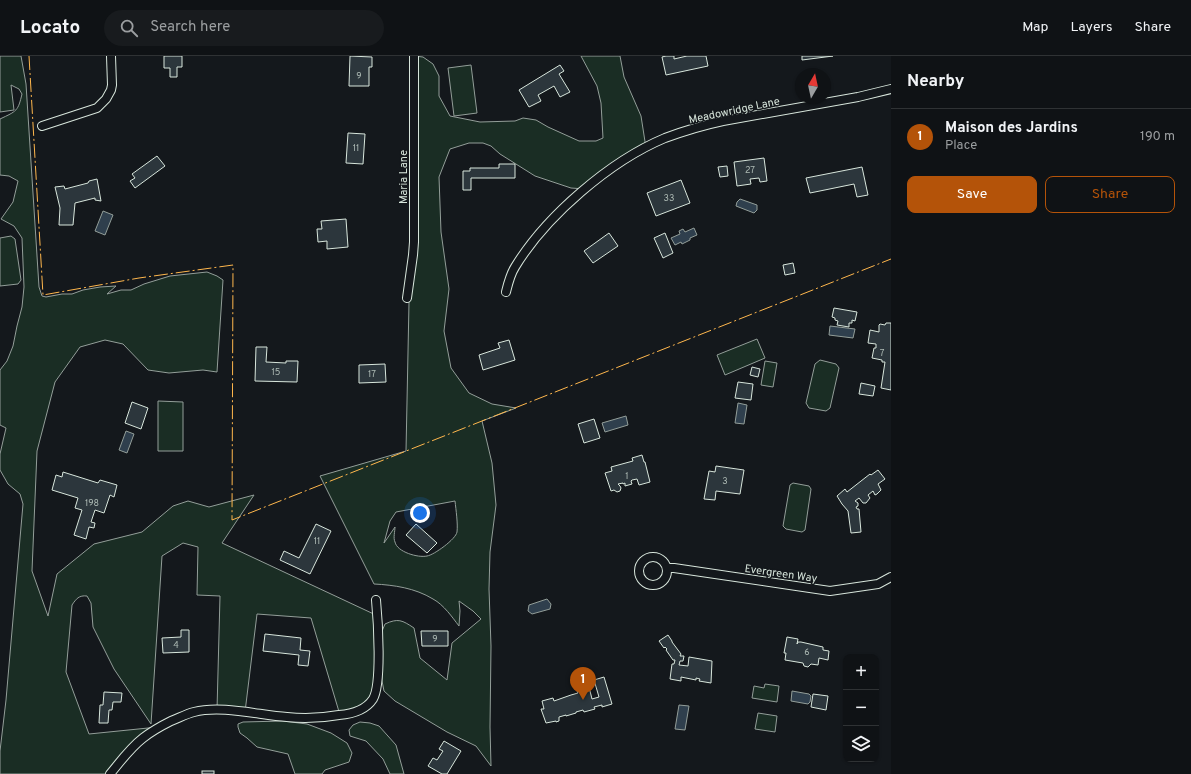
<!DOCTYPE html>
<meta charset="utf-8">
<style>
:root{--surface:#0f1215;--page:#181b1e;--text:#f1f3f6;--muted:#9b9ea0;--line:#2f3234;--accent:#b45309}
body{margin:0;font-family:Overpass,sans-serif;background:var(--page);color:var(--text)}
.controls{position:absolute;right:12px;bottom:12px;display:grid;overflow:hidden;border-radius:8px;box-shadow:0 1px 3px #0004}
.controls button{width:36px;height:36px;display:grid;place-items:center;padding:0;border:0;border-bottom:1px solid var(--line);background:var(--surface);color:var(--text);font:20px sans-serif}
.compass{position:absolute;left:795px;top:12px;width:36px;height:36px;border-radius:50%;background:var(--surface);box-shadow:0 1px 3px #0004;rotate:9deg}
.you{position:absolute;left:420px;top:457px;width:14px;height:14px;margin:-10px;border:3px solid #fff;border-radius:50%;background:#1a73e8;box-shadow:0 0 0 6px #1a73e833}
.badge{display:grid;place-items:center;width:26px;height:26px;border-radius:50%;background:var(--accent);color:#fff;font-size:13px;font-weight:700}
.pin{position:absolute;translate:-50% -33px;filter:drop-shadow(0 1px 2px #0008)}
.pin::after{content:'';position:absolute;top:21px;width:14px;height:12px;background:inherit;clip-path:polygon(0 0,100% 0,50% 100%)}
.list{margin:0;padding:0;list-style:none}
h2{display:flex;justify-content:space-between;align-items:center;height:52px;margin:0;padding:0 16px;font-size:17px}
h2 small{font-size:13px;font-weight:400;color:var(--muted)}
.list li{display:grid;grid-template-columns:26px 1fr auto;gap:12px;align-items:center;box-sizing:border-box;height:56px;padding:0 16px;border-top:1px solid var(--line)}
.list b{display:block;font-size:15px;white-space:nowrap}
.list p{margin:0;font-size:13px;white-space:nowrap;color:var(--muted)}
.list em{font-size:13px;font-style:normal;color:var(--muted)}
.actions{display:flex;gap:8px;padding:12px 16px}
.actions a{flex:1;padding:9px 0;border:1px solid var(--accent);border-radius:8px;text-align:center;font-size:14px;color:var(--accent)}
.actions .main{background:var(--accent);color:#fff}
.icon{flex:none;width:22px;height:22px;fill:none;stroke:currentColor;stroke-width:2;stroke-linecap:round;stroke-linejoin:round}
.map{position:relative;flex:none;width:891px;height:718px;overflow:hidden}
header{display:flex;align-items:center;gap:24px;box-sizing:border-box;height:56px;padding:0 20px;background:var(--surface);border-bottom:1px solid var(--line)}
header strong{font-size:19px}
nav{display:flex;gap:22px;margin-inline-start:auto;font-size:14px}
.search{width:280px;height:36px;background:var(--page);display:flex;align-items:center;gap:10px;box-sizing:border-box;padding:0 14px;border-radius:22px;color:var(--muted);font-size:15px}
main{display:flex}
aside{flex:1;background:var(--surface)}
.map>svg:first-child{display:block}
.green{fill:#1a2d24;stroke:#939e99;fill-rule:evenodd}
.water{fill:#2f3f4d;stroke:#939e99}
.building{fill:#2c363c;stroke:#d8e6dc}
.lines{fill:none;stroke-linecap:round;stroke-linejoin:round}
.street-casing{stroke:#d8e6dc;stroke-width:10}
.street{stroke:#14181c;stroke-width:8}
.power{stroke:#ffb74d;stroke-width:1;stroke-dasharray:14 3 2 3;stroke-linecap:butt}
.labels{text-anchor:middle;stroke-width:3;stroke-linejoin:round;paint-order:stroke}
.number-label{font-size:9px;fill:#adbab4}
.street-label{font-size:11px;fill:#d8e6dc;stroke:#14181c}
</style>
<header>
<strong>Locato</strong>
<div class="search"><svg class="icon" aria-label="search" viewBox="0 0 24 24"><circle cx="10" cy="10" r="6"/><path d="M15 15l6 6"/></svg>Search here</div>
<nav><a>Map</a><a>Layers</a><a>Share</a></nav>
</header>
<main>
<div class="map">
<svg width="891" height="718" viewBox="0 0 891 718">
<rect width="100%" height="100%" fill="#14181c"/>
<g class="green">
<path d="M 0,0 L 21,0 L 26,28 L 39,231 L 42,240 L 46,241 L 62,238 L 72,238 L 83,234 L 100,231 L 116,230 L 107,238 L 121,234 L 131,234 L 144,228 L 170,220 L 207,216 L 217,220 L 223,224 L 217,316 L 203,314 L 169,317 L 148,314 L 123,288 L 105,284 L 80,291 L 55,326 L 37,395 L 32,515 L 48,560 L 57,518 L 94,488 L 142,476 L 173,450 L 188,445 L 209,451 L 254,439 L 222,487 L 378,560 L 378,624 L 368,649 L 340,659 L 311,562 L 257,558 L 245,656 L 217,654 L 220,540 L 197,539 L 198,491 L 183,487 L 162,500 L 151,668 L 114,613 L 93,571 L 91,547 L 87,540 C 79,539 76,543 72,549 L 66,616 L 89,678 L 158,671 L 110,718 L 0,718 L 0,695 L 6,644 L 23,448 L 20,438 L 8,428 L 0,414 L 0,398 L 6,372 L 0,369 L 0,314 L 7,305 L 13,290 L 17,270 L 22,251 L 24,231 L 22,182 L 14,170 L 1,163 L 13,146 L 18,125 L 9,120 L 0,119 L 0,63 C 17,55 18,55 22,38 L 19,33 L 11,29 L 14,54 L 0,56 Z"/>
<path d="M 414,0 L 423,1 L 433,8 L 439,20 L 439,40 L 450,60 L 480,66 L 515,65 L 523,62 L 536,64 L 548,71 L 579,85 L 596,85 L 603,82 L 601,47 L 597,30 L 581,0 L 620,0 L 624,21 L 641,60 L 646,92 L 585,133 L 571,132 L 535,120 L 500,98 L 491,90 L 483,87 L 469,87 L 450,93 L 439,121 L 441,176 L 449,233 L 444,275 L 451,312 L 469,337 L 492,348 L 516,352 L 482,365 L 492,407 L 496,449 L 490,496 L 489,533 L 491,590 L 490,671 L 491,710 L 476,690 L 447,676 L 395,645 L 384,635 L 382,625 L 380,580 L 385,568 C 398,562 402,564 414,572 L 420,602 L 447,624 L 452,587 L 481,563 L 473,555 L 459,545 L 460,555 L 459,570 C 452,561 444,549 433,543 C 415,532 394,529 374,528 L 320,420 L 406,395 ZM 455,445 C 456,454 458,468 457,476 C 456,483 434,499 427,500 C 418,502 397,496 395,486 C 393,482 395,475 395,471 L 384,487 L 390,465 L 396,456 Z"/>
<polygon points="471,9 477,57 454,60 448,12"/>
<polygon points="11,180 15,183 21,224 18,228 0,230 0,182"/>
<polygon points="757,283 765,302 725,319 717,299"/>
<polygon points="820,304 836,308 839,312 830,352 826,355 809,352 806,347 815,308"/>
<polygon points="765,305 777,307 773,331 761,329"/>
<polygon points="158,345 183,346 183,395 158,395"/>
<polygon points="793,427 809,430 811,433 805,474 802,476 786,473 783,470 790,429"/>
<polygon points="765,628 779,630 777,646 752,642 754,630 764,632"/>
<polygon points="758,657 777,660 775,676 755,673"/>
<polygon points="283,665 307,668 331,677 347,687 352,697 349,706 325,714 322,718 295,718 288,698 257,691 247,682 240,677 238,671 238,668 243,666"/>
<polygon points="360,666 370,667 379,670 396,689 404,718 390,718 383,703 366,685 350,680 349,674 353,669"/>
</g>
<g class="water">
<polygon points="740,143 757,149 757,154 754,157 736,150 737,146"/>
<polygon points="103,155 113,159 105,179 95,175"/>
<polygon points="694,172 697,179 690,182 690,184 682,188 681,186 675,189 671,182 680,178 679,175 683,173 685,176"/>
<polygon points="830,270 855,273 853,282 829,279"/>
<polygon points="738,347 747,349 744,368 735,367"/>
<polygon points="626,360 628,369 605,376 602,367"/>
<polygon points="126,375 134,378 127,397 119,394"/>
<polygon points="547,543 551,548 550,553 532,558 528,555 529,549"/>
<polygon points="792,635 809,638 811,640 810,646 808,648 791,645"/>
<polygon points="679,649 689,650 685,674 675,673"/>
</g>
<g class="building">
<polygon points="164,0 182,0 182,11 177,11 177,21 170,21 170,12 164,12"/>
<polygon points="350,0 372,1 372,11 369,11 369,30 349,30"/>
<polygon points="666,0 674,0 674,3 687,0 706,0 708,10 666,19 662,1"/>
<polygon points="802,0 833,0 802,4"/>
<polygon points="560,9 564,15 559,18 570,36 560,41 554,30 538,39 541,45 529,51 519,34"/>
<polygon points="348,77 365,78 363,108 346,107"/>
<polygon points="157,100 165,110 135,132 130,125 135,122 132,118"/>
<polygon points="764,102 767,125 760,126 759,122 750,123 751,128 737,130 734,106"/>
<polygon points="499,108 515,108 515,122 471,122 471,134 463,134 463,115 470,115 470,112 499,112"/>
<polygon points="727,110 728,120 720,121 718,111"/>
<polygon points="862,111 868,139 857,141 854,128 810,137 806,122"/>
<polygon points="97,123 101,145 95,144 95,142 75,147 73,169 59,169 60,152 55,131 64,130 65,133 88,127 89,125"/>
<polygon points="681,124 690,147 656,160 647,137"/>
<polygon points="346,163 348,191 327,193 327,185 318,186 317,173 322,173 321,165"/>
<polygon points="609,177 618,190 593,207 584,195"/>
<polygon points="665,177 673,197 663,202 654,182"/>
<polygon points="793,207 795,217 785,219 783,209"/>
<polygon points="834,252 857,256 855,265 852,264 852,267 849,267 849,271 837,269 838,265 835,264 835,262 832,261"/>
<polygon points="886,267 891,267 891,334 881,332 885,306 882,306 882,304 872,302 874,292 876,292 876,288 868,287 870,274 879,276 879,269 880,268 885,269"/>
<polygon points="509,284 515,304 483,314 479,299 500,292 498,287"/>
<polygon points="256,291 267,291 266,306 286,307 286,305 298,305 297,326 255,325"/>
<polygon points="385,308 386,326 359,327 359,309"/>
<polygon points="752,311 760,313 758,321 750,319"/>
<polygon points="738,326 753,328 751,344 735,342"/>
<polygon points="861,327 875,330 873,340 859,338"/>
<polygon points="132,346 148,352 141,373 125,367"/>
<polygon points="594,363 600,382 584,387 578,368"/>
<polygon points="642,399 644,406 645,406 650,426 639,429 637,423 632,424 631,425 632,428 625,430 625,427 623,428 623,427 618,428 620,430 621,432 620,435 617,436 614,434 611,435 605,417 612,415 611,411 633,405 632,402"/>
<polygon points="716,410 744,414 740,438 716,435 715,444 704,443 709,415 715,416"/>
<polygon points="878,414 885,423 878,428 881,434 877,438 875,439 873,435 868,439 870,442 866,447 863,447 859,442 855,445 858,447 858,450 856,451 857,453 859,453 861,476 851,477 848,455 842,448 837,440 845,433 847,436 870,418 871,419"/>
<polygon points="63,416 98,427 100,424 117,429 114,441 110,439 104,457 95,454 91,466 95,467 94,472 89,471 86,483 74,479 82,454 75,452 78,442 52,434 56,419 62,421"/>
<polygon points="316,468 331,475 310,518 280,504 284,495 299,502"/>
<polygon points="416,468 437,487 427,497 406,479"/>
<polygon points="181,574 189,574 189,596 163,597 162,582 181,581"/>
<polygon points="421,575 448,575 448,590 422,590"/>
<polygon points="265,578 301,582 300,594 310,595 308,610 298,609 299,599 263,595"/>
<polygon points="668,579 672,585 672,586 681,598 680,600 684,600 683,605 680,605 679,609 688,610 689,601 712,605 711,627 699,625 700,623 696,622 696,624 681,621 681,625 670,623 672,608 674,608 675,604 673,604 666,594 667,593 665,591 664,592 659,585"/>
<polygon points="787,581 798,583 797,588 798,586 801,586 823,591 823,594 829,595 828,604 819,602 818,609 811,608 808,611 804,610 803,607 785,604 786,597 784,597"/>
<polygon points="604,621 612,648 602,651 602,649 594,651 595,653 584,656 583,654 576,656 576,657 566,660 566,659 559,661 559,665 556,666 556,665 546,667 541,653 544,653 542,645 553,642 554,645 571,639 578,637 577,635 589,631 592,643 599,641 594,624"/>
<polygon points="104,636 122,637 121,646 113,646 112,654 109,654 108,667 99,667 100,649 103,649"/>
<polygon points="813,638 828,640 826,654 811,651"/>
<polygon points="444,685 461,695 447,718 442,718 428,710 433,702 437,704 443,695 439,693"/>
<rect x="202" y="715" width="12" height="3"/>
</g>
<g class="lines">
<g class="street-casing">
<g id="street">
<polyline points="42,70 97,52 106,43 111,34 112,29 111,0"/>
<path d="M 506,236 C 508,228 510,219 515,211 C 546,160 610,105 665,82 C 684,75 704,69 723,65 L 858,41 L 891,33"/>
<polyline points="407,242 413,199 414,186 414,0"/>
<circle cx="653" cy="515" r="14"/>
<polyline points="667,512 674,512 830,535 878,528 891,521"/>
<path d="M 110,718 C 120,706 130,692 143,682 C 152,675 161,670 171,665 C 179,662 186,658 194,656 C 221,649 259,659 287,661 C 305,663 322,662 339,659 C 352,658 365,655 373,643 C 382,628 378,564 376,544"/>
</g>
</g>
<use href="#street" class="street"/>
<polyline class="power" points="29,0 43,239 139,222 233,209 232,464 891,203"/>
</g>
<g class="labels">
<g class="number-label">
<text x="359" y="23">9</text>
<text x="356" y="95">11</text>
<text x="750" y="117">27</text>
<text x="669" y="145">33</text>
<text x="882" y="300">7</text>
<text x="276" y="319">15</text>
<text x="372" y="321">17</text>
<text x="627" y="423">1</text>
<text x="725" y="428">3</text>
<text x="92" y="450">198</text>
<text x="317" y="488">11</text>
<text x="435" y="586">9</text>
<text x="176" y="592">4</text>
<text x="807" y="599">6</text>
</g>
<g class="street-label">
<text transform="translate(734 54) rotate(-12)" y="4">Meadowridge Lane</text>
<text transform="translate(403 121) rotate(-90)" y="4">Maria Lane</text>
<text transform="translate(781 517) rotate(8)" y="4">Evergreen Way</text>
</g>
</g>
</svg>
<div class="controls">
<button>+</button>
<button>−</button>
<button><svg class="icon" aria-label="layers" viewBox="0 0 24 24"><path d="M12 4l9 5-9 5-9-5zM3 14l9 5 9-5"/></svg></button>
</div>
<svg class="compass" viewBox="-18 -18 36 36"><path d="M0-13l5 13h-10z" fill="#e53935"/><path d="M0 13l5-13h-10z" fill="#9b9ea0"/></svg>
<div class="you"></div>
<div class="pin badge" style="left:583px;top:644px">1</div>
</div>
<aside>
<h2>Nearby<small></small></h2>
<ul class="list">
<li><span class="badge">1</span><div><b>Maison des Jardins</b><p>Place</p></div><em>190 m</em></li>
</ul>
<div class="actions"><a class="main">Save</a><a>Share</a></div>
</aside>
</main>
